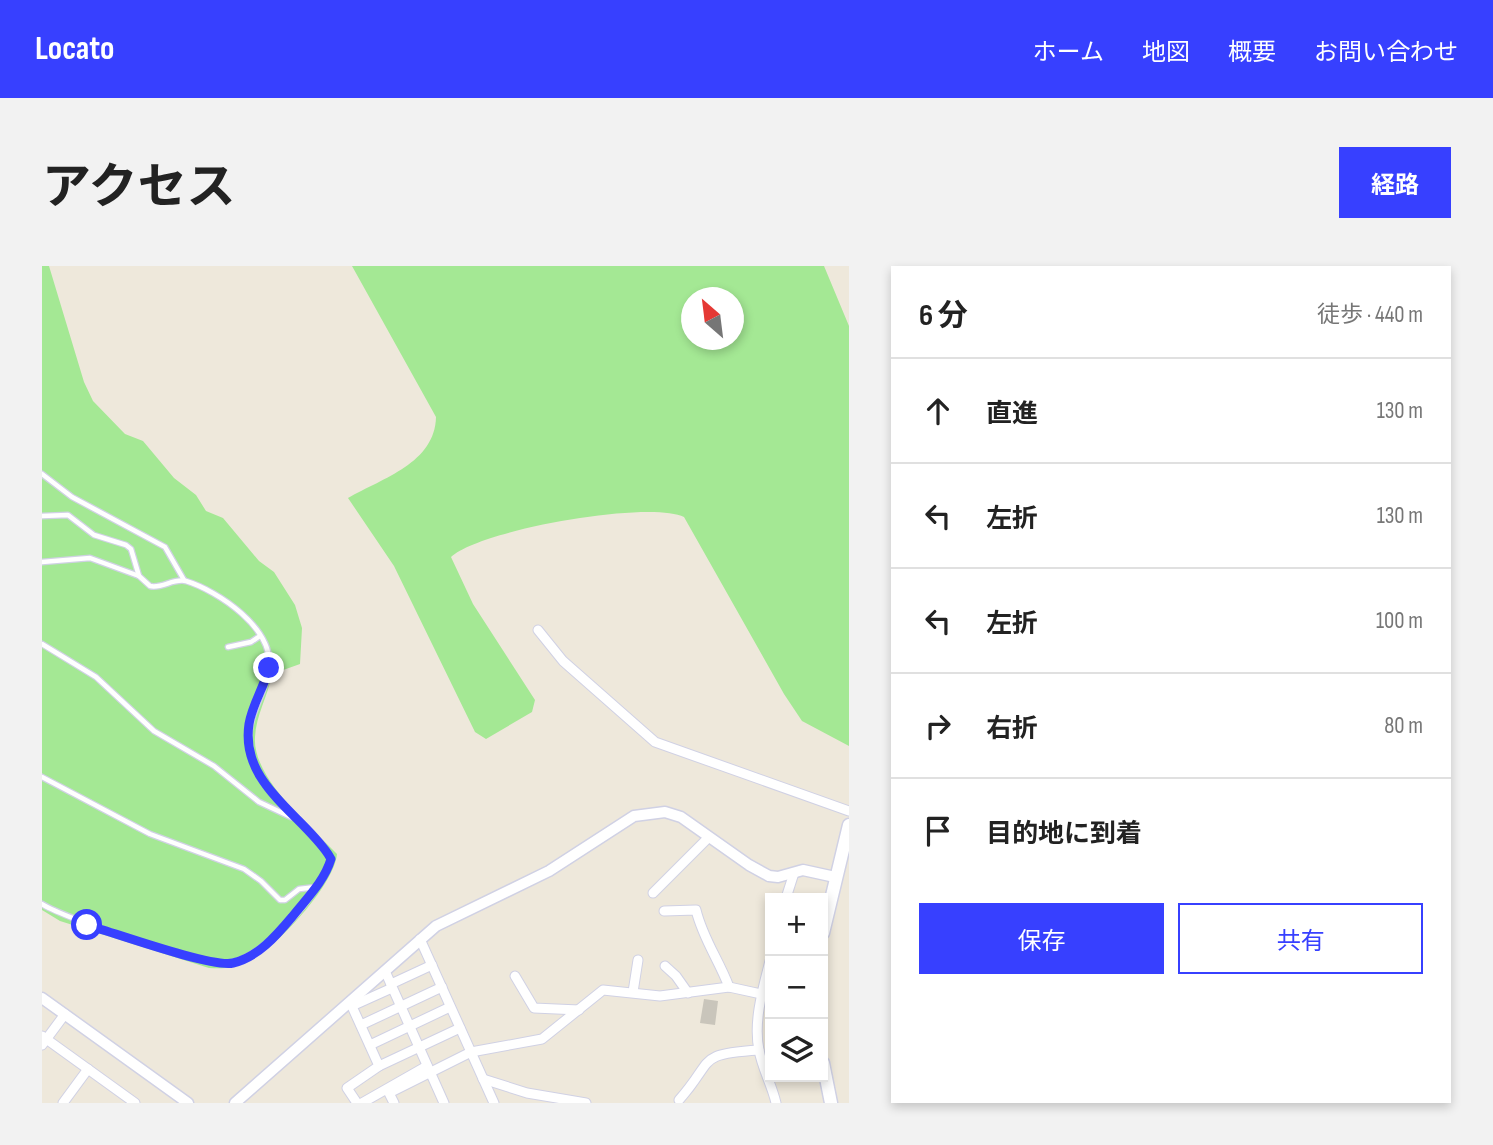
<!DOCTYPE html>
<html lang="ja">
<meta charset="utf-8">
<style>
:root{--surface:#fff;--page:#f2f2f2;--text:#222;--muted:#767676;--line:#e0e0e0;--accent:#3740ff}
body{margin:0;font-family:"Sofia Sans Condensed","Noto Sans JP",sans-serif;background:var(--page);color:var(--text)}
.controls{position:absolute;right:21px;bottom:21px;display:grid;overflow:hidden;border-radius:0px;box-shadow:0 4px 10px #0003}
.controls button{width:63px;height:63px;display:grid;place-items:center;padding:0;border:0;border-bottom:2px solid var(--line);background:var(--surface);color:var(--text);font:35px sans-serif}
.compass{position:absolute;left:639px;top:21px;width:63px;height:63px;border-radius:50%;background:var(--surface);box-shadow:0 4px 10px #0003;rotate:332deg}
.stop{position:absolute;width:21px;height:21px;margin:-16px;border:5px solid #3740ff;border-radius:50%;background:#fff}
.stop.end{background:#3740ff;border-color:#fff;box-shadow:0 2px 7px #0008}
.list{margin:0;padding:0;list-style:none}
h2{display:flex;justify-content:space-between;align-items:center;height:91px;margin:0;padding:0 28px;font-size:30px}
h2 small{font-size:23px;font-weight:400;color:var(--muted)}
.list li{display:grid;grid-template-columns:46px 1fr auto;gap:21px;align-items:center;box-sizing:border-box;height:105px;padding:0 28px;border-top:2px solid var(--line)}
.list b{display:block;font-size:26px;white-space:nowrap}
.list em{font-size:23px;font-style:normal;color:var(--muted)}
.actions{display:flex;gap:14px;padding:21px 28px}
.actions a{flex:1;padding:16px 0;border:2px solid var(--accent);border-radius:0px;text-align:center;font-size:24px;color:var(--accent)}
.actions .main{background:var(--accent);color:#fff}
.icon{flex:none;width:38px;height:38px;fill:none;stroke:currentColor;stroke-width:2;stroke-linecap:round;stroke-linejoin:round}
.map{position:relative;flex:none;width:807px;height:837px;overflow:hidden;border-radius:0px}
header{display:flex;align-items:center;gap:42px;box-sizing:border-box;height:98px;padding:0 35px;background:var(--accent);color:#fff}
header strong{font-size:33px}
nav{display:flex;gap:38px;margin-inline-start:auto;font-size:24px}
.intro{display:flex;align-items:center;justify-content:space-between;box-sizing:border-box;height:168px;padding:0 42px}
h1{margin:0;font-size:49px}
.button{padding:18px 32px;border-radius:0px;background:var(--accent);color:#fff;font-size:24px;font-weight:700}
main{display:flex;gap:42px;padding:0 42px}
aside{flex:1;background:var(--surface);border-radius:0px;box-shadow:0 4px 10px #0003}
.map>svg:first-child{display:block}
.green{fill:#a4e894;fill-rule:evenodd}
.building{fill:#c9c5bb}
.lines{fill:none;stroke-linecap:round;stroke-linejoin:round}
.service-casing{stroke:#d0d1e4;stroke-width:7}
.minor-casing{stroke:#d0d1e4;stroke-width:11}
.tertiary-casing{stroke:#d0d1e4;stroke-width:13}
.secondary-casing{stroke:#d0d1e4;stroke-width:15}
.service{stroke:#fff;stroke-width:4.5}
.minor{stroke:#fff;stroke-width:9}
.tertiary{stroke:#fff;stroke-width:10}
.secondary{stroke:#fff;stroke-width:12}
.route{stroke:#3740ff;stroke-width:9}
</style>
<header>
<strong>Locato</strong>
<nav><a>ホーム</a><a>地図</a><a>概要</a><a>お問い合わせ</a></nav>
</header>
<div class="intro"><h1>アクセス</h1><a class="button">経路</a></div>
<main>
<div class="map">
<svg width="807" height="837" viewBox="0 0 807 837">
<rect width="100%" height="100%" fill="#eee8db"/>
<g class="green">
<path d="M 0,0 L 7,0 L 42,116 L 51,135 L 83,168 L 101,175 L 132,212 L 154,229 L 164,245 L 181,252 L 217,295 L 232,306 L 253,339 L 260,362 L 258,398 L 230,408 C 226,430 214,449 213,471 C 210,512 269,561 295,588 C 292,620 233,683 205,696 C 192,702 181,703 167,702 L 18,655 L 0,644 Z"/>
<path d="M 310,0 L 782,0 L 807,60 L 807,480 L 760,455 L 742,428 L 642,251 C 607,234 437,264 409,291 L 431,338 L 493,434 L 490,446 L 444,473 L 433,466 L 352,300 L 306,232 C 341,212 393,197 394,151 ZM 650,32 L 692,32 L 692,74 L 650,74 Z"/>
</g>
<polygon class="building" points="662,733 676,735 673,759 658,757"/>
<g class="lines">
<g class="service-casing">
<g id="service">
<polyline points="0,208 30,231 123,281 142,314"/>
<path d="M 0,250 L 26,249 L 52,269 L 84,279 L 89,283 L 97,310 L 108,320 C 120,323 131,312 144,315 C 176,325 232,362 227,402 C 222,437 198,454 211,494 C 228,541 270,555 289,593 C 279,626 223,692 187,697 C 165,701 21,652 0,638"/>
<polyline points="0,296 48,292 97,310"/>
<polyline points="0,378 54,411 112,465 172,500 217,536 249,551"/>
<polyline points="186,381 209,376 218,370"/>
<polyline points="0,511 108,568 202,603 219,615 238,634 243,634 257,623 274,621"/>
</g>
</g>
<g class="minor-casing">
<g id="minor">
<polyline points="496,364 521,395 613,476 807,545"/>
<polyline points="611,627 667,571"/>
<polyline points="744,632 752,607"/>
<path d="M 622,645 L 654,644 C 661,673 677,694 687,721"/>
<polyline points="378,673 452,837"/>
<path d="M 728,695 C 721,722 711,756 717,784 C 720,802 730,819 734,837"/>
<polyline points="623,700 634,710 646,727"/>
<polyline points="343,705 402,837"/>
<polyline points="473,710 492,742 537,744"/>
<polyline points="349,718 390,699"/>
<polyline points="591,726 596,694"/>
<polyline points="308,736 337,800 305,822 315,837"/>
<polyline points="310,740 350,722"/>
<polyline points="319,759 400,721"/>
<polyline points="0,770 93,837"/>
<polyline points="0,779 23,748"/>
<polyline points="328,779 408,741"/>
<polyline points="337,800 418,762"/>
<polyline points="441,813 485,827 544,837"/>
<path d="M 637,834 C 673,794 653,788 717,784"/>
<polyline points="21,837 46,803"/>
<polyline points="320,837 385,800"/>
<polyline points="352,837 347,827 429,786 500,773 561,724 618,730 687,721 728,730"/>
</g>
</g>
<g class="tertiary-casing">
<g id="tertiary">
<polyline points="0,732 146,837"/>
<polyline points="193,837 394,660 507,605 592,550 623,546 639,551 707,599 727,610 736,611 761,604 793,611"/>
</g>
</g>
<g class="secondary-casing">
<g id="secondary">
<polyline points="781,667 807,559"/>
<polyline points="781,797 789,837"/>
</g>
</g>
<use href="#service" class="service"/>
<use href="#minor" class="minor"/>
<use href="#tertiary" class="tertiary"/>
<use href="#secondary" class="secondary"/>
</g>
<g class="lines">
<path class="route" d="M 45,659 C 73,667 170,702 191,697 C 216,691 234,670 250,651 C 264,633 282,616 289,593 L 286,588 C 258,547 198,517 207,458 C 210,439 222,421 227,402"/>
</g>
</svg>
<div class="controls">
<button>+</button>
<button>−</button>
<button><svg class="icon" aria-label="layers" viewBox="0 0 24 24"><path d="M12 4l9 5-9 5-9-5zM3 14l9 5 9-5"/></svg></button>
</div>
<svg class="compass" viewBox="-18 -18 36 36"><path d="M0-13l5 13h-10z" fill="#e53935"/><path d="M0 13l5-13h-10z" fill="#767676"/></svg>
<div class="stop" style="left:45px;top:659px"></div>
<div class="stop end" style="left:227px;top:402px"></div>
</div>
<aside>
<h2>6 分<small>徒歩 · 440 m</small></h2>
<ul class="list">
<li><svg class="icon" aria-label="ahead" viewBox="0 0 24 24"><path d="M12 20V5M6 11l6-6 6 6"/></svg><div><b>直進</b></div><em>130 m</em></li>
<li><svg class="icon" aria-label="left" viewBox="0 0 24 24"><path d="M17 20v-9H6M10 6l-5 5 5 5"/></svg><div><b>左折</b></div><em>130 m</em></li>
<li><svg class="icon" aria-label="left" viewBox="0 0 24 24"><path d="M17 20v-9H6M10 6l-5 5 5 5"/></svg><div><b>左折</b></div><em>100 m</em></li>
<li><svg class="icon" aria-label="right" viewBox="0 0 24 24"><path d="M7 20v-9h11M14 6l5 5-5 5"/></svg><div><b>右折</b></div><em>80 m</em></li>
<li><svg class="icon" aria-label="arrive" viewBox="0 0 24 24"><path d="M6 21V4h12l-3 4 3 4H6"/></svg><div><b>目的地に到着</b></div></li>
</ul>
<div class="actions"><a class="main">保存</a><a>共有</a></div>
</aside>
</main>
